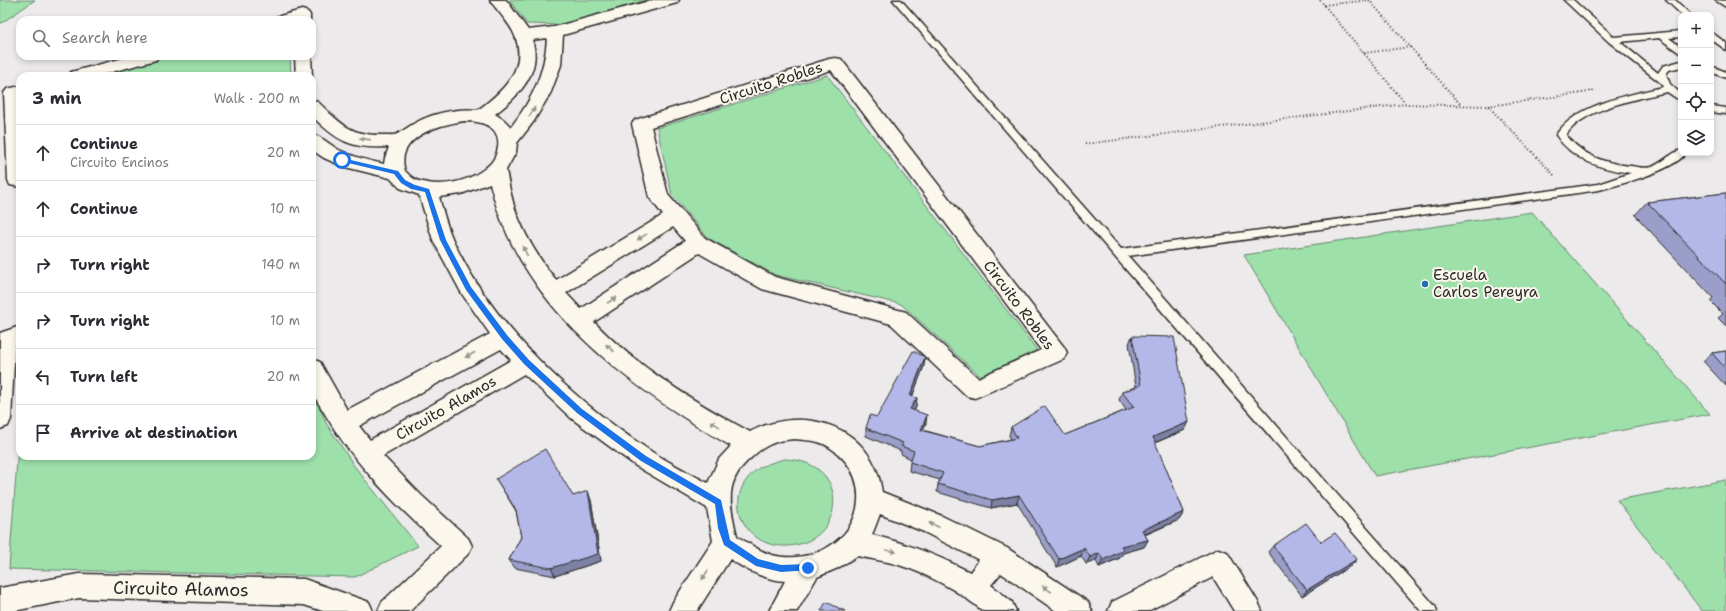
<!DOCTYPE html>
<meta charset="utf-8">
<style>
:root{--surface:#fff;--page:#f7f7f7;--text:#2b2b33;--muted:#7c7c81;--line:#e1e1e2}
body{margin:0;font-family:"Shantell Sans",sans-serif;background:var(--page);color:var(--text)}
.controls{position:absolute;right:12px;top:12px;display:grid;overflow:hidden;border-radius:8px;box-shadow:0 2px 6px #0003}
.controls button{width:36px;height:36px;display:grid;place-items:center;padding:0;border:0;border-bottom:1px solid var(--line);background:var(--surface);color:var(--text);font:20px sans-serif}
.stop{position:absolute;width:12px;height:12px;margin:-9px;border:3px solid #1a73e8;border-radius:50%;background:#fff}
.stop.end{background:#1a73e8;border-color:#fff;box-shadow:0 1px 4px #0008}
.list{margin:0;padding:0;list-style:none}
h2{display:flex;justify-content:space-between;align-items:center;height:52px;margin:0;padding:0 16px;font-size:17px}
h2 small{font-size:13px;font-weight:400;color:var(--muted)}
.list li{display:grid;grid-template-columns:26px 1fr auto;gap:12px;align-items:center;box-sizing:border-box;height:56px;padding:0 16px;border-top:1px solid var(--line)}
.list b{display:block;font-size:15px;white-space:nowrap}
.list p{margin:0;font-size:13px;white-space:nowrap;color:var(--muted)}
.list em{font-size:13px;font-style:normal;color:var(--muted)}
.icon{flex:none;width:22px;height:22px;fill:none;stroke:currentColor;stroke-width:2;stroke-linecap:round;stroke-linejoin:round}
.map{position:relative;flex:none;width:1726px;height:611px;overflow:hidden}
.search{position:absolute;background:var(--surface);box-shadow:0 2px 6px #0003;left:16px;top:16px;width:300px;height:44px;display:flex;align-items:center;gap:10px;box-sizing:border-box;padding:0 14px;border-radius:12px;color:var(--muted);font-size:15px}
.panel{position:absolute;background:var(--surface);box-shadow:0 2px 6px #0003;left:16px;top:72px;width:300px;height:388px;border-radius:12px}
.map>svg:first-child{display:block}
.green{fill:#9de0aa;stroke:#64866a}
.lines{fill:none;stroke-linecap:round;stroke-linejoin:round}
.lane-casing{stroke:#2b2b2b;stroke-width:3}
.street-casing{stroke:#2b2b2b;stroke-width:3}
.path{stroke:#2b2b2b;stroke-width:2;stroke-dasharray:1 2.5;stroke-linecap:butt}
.lane{fill:#fbf7ec;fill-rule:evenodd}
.street{fill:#fbf7ec;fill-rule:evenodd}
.wall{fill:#9a9ec8;stroke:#2b2b2b}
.shaded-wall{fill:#7d81a3;stroke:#2b2b2b}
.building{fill:#b3b8e9;stroke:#2b2b2b}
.oneway{fill:#93918c}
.route{fill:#1a73e8}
.poi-dot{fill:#1f6fb2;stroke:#fbf7ec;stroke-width:1.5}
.labels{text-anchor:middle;stroke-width:4;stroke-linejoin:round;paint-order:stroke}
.street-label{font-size:15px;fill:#2b2b2b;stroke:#fbf7ec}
.poi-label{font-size:15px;fill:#2b2b2b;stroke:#fbf7ec;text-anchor:start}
.near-street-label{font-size:18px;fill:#2b2b2b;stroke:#fbf7ec}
</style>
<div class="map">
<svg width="1726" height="611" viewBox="0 0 1726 611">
<rect width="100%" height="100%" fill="#edeaeb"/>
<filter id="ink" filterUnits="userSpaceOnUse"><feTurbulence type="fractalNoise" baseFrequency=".025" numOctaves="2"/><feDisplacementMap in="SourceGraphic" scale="8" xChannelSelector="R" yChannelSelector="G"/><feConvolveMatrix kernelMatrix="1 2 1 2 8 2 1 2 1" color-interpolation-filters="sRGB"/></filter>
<g filter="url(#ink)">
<g class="green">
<polygon points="0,0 35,0 0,24"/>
<polygon points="509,0 647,0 561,25 527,24"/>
<polygon points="164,56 290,56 291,76 88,76"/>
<polygon points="827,75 1037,350 980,376 901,304 775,275 708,238 672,195 657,128"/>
<polygon points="1532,212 1710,414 1375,476 1244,255"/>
<polygon points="312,387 326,423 355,467 418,546 355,577 9,569 20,421 20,456 312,456"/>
<path d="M 785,459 C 852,461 847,542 788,546 C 741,549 719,492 761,467 C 769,463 777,461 785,459 Z"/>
<polygon points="1726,480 1726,611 1702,611 1617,500"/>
</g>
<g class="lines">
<g class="lane-casing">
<g id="lane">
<path d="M 893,0 L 901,0 L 1121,249 L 1598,184 L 1631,173 C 1602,169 1573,161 1556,135 C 1576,104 1629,95 1663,87 L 1661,83 L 1609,42 L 1564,0 L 1573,0 L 1614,37 L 1681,31 L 1681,37 L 1669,38 L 1681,47 L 1681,54 L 1659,38 L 1620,42 L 1658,73 L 1663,66 L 1681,61 L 1681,67 L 1669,70 L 1666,74 L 1670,84 L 1681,94 L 1681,101 L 1667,92 C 1637,99 1584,108 1566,135 C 1583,156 1604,163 1631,166 C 1638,167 1645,169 1652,167 C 1662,163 1671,153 1681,150 L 1681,153 L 1686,153 C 1673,171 1621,184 1599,190 L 1128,256 L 1435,606 L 1437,611 L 1421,611 Z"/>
<polygon points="1666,0 1675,0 1691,15 1682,15"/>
<polygon points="1715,0 1726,1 1726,7"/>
<polygon points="1711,32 1726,43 1726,50 1711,39"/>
<polygon points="1711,66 1726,72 1726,78 1711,72"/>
<polygon points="1711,106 1726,108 1726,114 1711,112"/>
</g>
</g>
<g class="street-casing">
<g id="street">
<path d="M 490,0 L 506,0 L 528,30 L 554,27 L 653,0 L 679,0 L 677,3 L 563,35 L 561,65 L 551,92 L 534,121 L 517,143 L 516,152 L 506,170 C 508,182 511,195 514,206 C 523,233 538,258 556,280 L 663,215 L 649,197 L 632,124 L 635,120 L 829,59 L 835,58 L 841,59 L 1064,347 L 1067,353 L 1064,359 L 975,398 L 967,396 L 891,324 L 762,289 L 699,253 L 594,322 C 638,368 695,402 750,432 C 804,403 874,427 882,492 L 942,516 L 1007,548 L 1088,602 L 1092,611 L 1056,611 L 1001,573 L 991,585 L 1012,602 L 1016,611 L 983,611 C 959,591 930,575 899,565 C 886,561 871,559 857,556 L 838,568 L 817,577 L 797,611 L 769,611 L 785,581 C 766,580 746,570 730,559 L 697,611 L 669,611 L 673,602 L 713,541 L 707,508 L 636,466 L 571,418 L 524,374 L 383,456 L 421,495 L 468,538 L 472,546 L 468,554 L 410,611 L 378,611 L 382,602 L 441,546 C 398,507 354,464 325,414 C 321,407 314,397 312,390 C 310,380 312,368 312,359 L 320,362 L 347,410 L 490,334 L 462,294 L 433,240 L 419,195 L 400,188 L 390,178 L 345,167 L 324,158 L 312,150 L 312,134 C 322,137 330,145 339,150 C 354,157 369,161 384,164 L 385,158 L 389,147 C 352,149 338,142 312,116 L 312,100 L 318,102 C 341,124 351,136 384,135 C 389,135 396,136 399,133 C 405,130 409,126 415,123 C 433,113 457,108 478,110 C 502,92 528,69 515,36 C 510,23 498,12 490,0 ZM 547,38 C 545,73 532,100 511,127 L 504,120 L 495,114 C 518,97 543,71 532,40 ZM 831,70 L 1041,350 L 978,378 L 906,312 L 775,277 L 705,238 L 668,195 L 651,127 ZM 465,121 C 481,121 501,126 498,147 C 497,153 495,158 491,163 C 475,180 445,188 423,182 C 415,181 410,176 405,171 C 394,137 440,124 465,121 ZM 490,183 C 518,305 627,386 731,446 L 719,459 L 708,483 C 689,473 670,463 652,452 C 574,401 492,326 453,240 C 447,227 443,211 439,197 L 461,194 ZM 673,227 L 685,241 L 581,309 L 566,293 ZM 501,349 L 511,360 L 370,440 L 359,426 ZM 794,439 C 802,440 811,440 818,442 C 829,445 838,453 845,461 C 855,473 859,486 858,501 C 855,542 810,565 772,555 C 759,551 748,543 737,536 C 729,504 724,480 752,457 C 758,451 767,445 776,442 C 781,440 788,440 794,439 ZM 880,514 L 924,532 L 979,560 L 970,572 C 938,556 907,543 872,535 Z"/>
<polygon points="302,10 308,12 310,15 310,20 274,20 276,17"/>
<polygon points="131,56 158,56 156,60 97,76 69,76 71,72"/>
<polygon points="295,56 311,56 312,76 312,77 296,76"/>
<polygon points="20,86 20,187 10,185 8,180 4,93 7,89"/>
<polygon points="20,326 20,344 15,345 11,419 8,426 0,429 0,333"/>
<polygon points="1218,549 1227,552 1258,602 1262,611 1234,611 1213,577 1148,611 1108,611 1112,602"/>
<polygon points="79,574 304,579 369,602 373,611 323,611 304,605 79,598 14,611 0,611 0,588"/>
</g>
</g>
<g class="path">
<polyline points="1320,0 1405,103"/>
<polyline points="1369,0 1461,105"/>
<polyline points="1324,5 1369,0"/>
<polyline points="1364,53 1410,47"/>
<polyline points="1488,106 1555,176"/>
<polyline points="1085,144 1405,104 1488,106 1596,91"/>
</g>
<use href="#lane" class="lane"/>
<use href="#street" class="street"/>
</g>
<g class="wall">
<polygon points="1726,193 1726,326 1718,318 1723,314 1710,301 1713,298 1635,215 1647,202"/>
<polygon points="1132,336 1185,430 1155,443 1184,512 1179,520 1145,535 1148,540 1144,547 1123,553 1120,558 1099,567 1096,561 1086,564 1081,556 1057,567 1017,503 991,508 937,492 938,484 940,480 909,471 910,462 911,459 901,454 901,451 866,436 866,428 877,417 924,366 912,397 916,407 914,411 926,423 923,430 980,446 1011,439 1009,436 1011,427 1065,435 1126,410 1119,400 1122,392 1136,387 1129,344"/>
<polygon points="1726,351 1726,386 1703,361 1712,353"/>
<polygon points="496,479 591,500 601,561 555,576 515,568 509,560 521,537 516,511"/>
<polygon points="1321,542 1357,559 1352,565 1302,596 1268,552 1273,546"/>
</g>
<g class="shaded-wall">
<polygon points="925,357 924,366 909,405 910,396"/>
<polygon points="917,398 916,407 910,418 910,409"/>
<polygon points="927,415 926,423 920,438 921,430"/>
<polygon points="1189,422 1185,430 1149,445 1153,437"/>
<polygon points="588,491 591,500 601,561 555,576 551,568"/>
<polygon points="1019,495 1017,503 991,508 992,500"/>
<polygon points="1184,512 1179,520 1138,537 1142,530"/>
<polygon points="1148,540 1144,547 1123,553 1120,558 1099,567 1103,560 1121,546"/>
<polygon points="1084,548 1081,556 1057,567 1059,559"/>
<polygon points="1099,553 1096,561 1086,564 1090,557"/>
<polygon points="1357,559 1352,565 1302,596 1307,590"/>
</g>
<g class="building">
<polygon points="1726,193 1726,284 1647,202"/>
<polygon points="1132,336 1174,337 1189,422 1153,437 1184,512 1142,530 1148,540 1121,546 1124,550 1103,560 1099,553 1090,557 1084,548 1059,559 1019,495 992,500 938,484 943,473 910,462 914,451 901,446 903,443 866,428 870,415 877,417 913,351 925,357 910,396 917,398 910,409 927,415 921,430 980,446 1017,438 1011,427 1045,406 1065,435 1134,407 1122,392 1141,385"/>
<polygon points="1726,351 1726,369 1712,353"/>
<polygon points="545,449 573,496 588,491 598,554 551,568 509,560 521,537 516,510 496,479"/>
<polygon points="1306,523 1321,542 1335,533 1357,559 1307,590 1273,546"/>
<polygon points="826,602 845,611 821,611"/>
</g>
<defs><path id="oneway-solid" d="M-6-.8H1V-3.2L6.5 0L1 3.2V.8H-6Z"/></defs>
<g class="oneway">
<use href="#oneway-solid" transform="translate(532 112) rotate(-59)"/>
<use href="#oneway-solid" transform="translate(365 139) rotate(-172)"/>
<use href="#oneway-solid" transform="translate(642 237) rotate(148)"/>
<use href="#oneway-solid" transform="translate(525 251) rotate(-117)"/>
<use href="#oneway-solid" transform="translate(612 300) rotate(-33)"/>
<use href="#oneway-solid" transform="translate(610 348) rotate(-138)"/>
<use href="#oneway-solid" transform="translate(470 355) rotate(152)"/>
<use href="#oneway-solid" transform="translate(715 424) rotate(-149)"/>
<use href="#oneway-solid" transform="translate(934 525) rotate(-156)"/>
<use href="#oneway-solid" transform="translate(891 551) rotate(12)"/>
<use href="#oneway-solid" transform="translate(705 575) rotate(123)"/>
<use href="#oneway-solid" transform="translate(1047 589) rotate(-146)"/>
</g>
</g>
<polygon class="route" points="342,158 398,171 405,180 415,185 429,189 446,240 471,287 507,335 529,360 582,409 646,456 721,500 730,540 758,559 781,565 808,564 811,565 811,570 781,572 756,566 724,545 718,528 715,504 641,461 577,413 524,364 502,339 466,290 440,240 425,192 411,189 401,183 394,174 340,161 340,159"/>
<circle class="poi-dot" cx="1425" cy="284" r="4"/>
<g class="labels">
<g class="street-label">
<text transform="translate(771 83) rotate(-18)" y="5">Circuito Robles</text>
<text transform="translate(1019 305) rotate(53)" y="5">Circuito Robles</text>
<text transform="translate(446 408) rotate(-30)" y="5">Circuito Alamos</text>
</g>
<g class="poi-label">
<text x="1433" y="280">Escuela<tspan x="1433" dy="17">Carlos Pereyra</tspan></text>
</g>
<g class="near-street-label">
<text transform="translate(181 589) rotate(1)" y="6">Circuito Alamos</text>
</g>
</g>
</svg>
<div class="controls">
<button>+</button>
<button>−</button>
<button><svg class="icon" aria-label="locate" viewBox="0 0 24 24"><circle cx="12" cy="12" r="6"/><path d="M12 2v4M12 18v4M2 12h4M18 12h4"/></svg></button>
<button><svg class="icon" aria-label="layers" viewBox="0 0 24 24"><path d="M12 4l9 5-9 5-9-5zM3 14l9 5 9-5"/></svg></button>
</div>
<div class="stop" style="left:342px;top:160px"></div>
<div class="stop end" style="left:808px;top:568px"></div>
<div class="search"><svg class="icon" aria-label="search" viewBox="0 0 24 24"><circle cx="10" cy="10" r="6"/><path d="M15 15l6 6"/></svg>Search here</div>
<section class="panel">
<h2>3 min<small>Walk · 200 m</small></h2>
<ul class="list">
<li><svg class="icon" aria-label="ahead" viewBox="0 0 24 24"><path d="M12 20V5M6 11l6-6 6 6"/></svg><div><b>Continue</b><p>Circuito Encinos</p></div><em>20 m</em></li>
<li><svg class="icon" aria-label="ahead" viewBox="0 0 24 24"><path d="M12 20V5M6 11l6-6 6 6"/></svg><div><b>Continue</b></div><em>10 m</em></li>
<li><svg class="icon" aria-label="right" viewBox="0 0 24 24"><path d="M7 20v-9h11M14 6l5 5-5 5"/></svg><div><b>Turn right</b></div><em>140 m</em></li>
<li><svg class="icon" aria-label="right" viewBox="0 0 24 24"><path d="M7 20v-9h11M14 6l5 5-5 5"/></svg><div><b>Turn right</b></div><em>10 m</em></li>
<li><svg class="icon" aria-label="left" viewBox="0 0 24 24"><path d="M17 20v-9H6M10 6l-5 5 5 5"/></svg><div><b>Turn left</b></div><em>20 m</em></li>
<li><svg class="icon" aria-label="arrive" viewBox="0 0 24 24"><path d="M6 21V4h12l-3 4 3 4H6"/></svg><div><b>Arrive at destination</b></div></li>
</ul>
</section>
</div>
